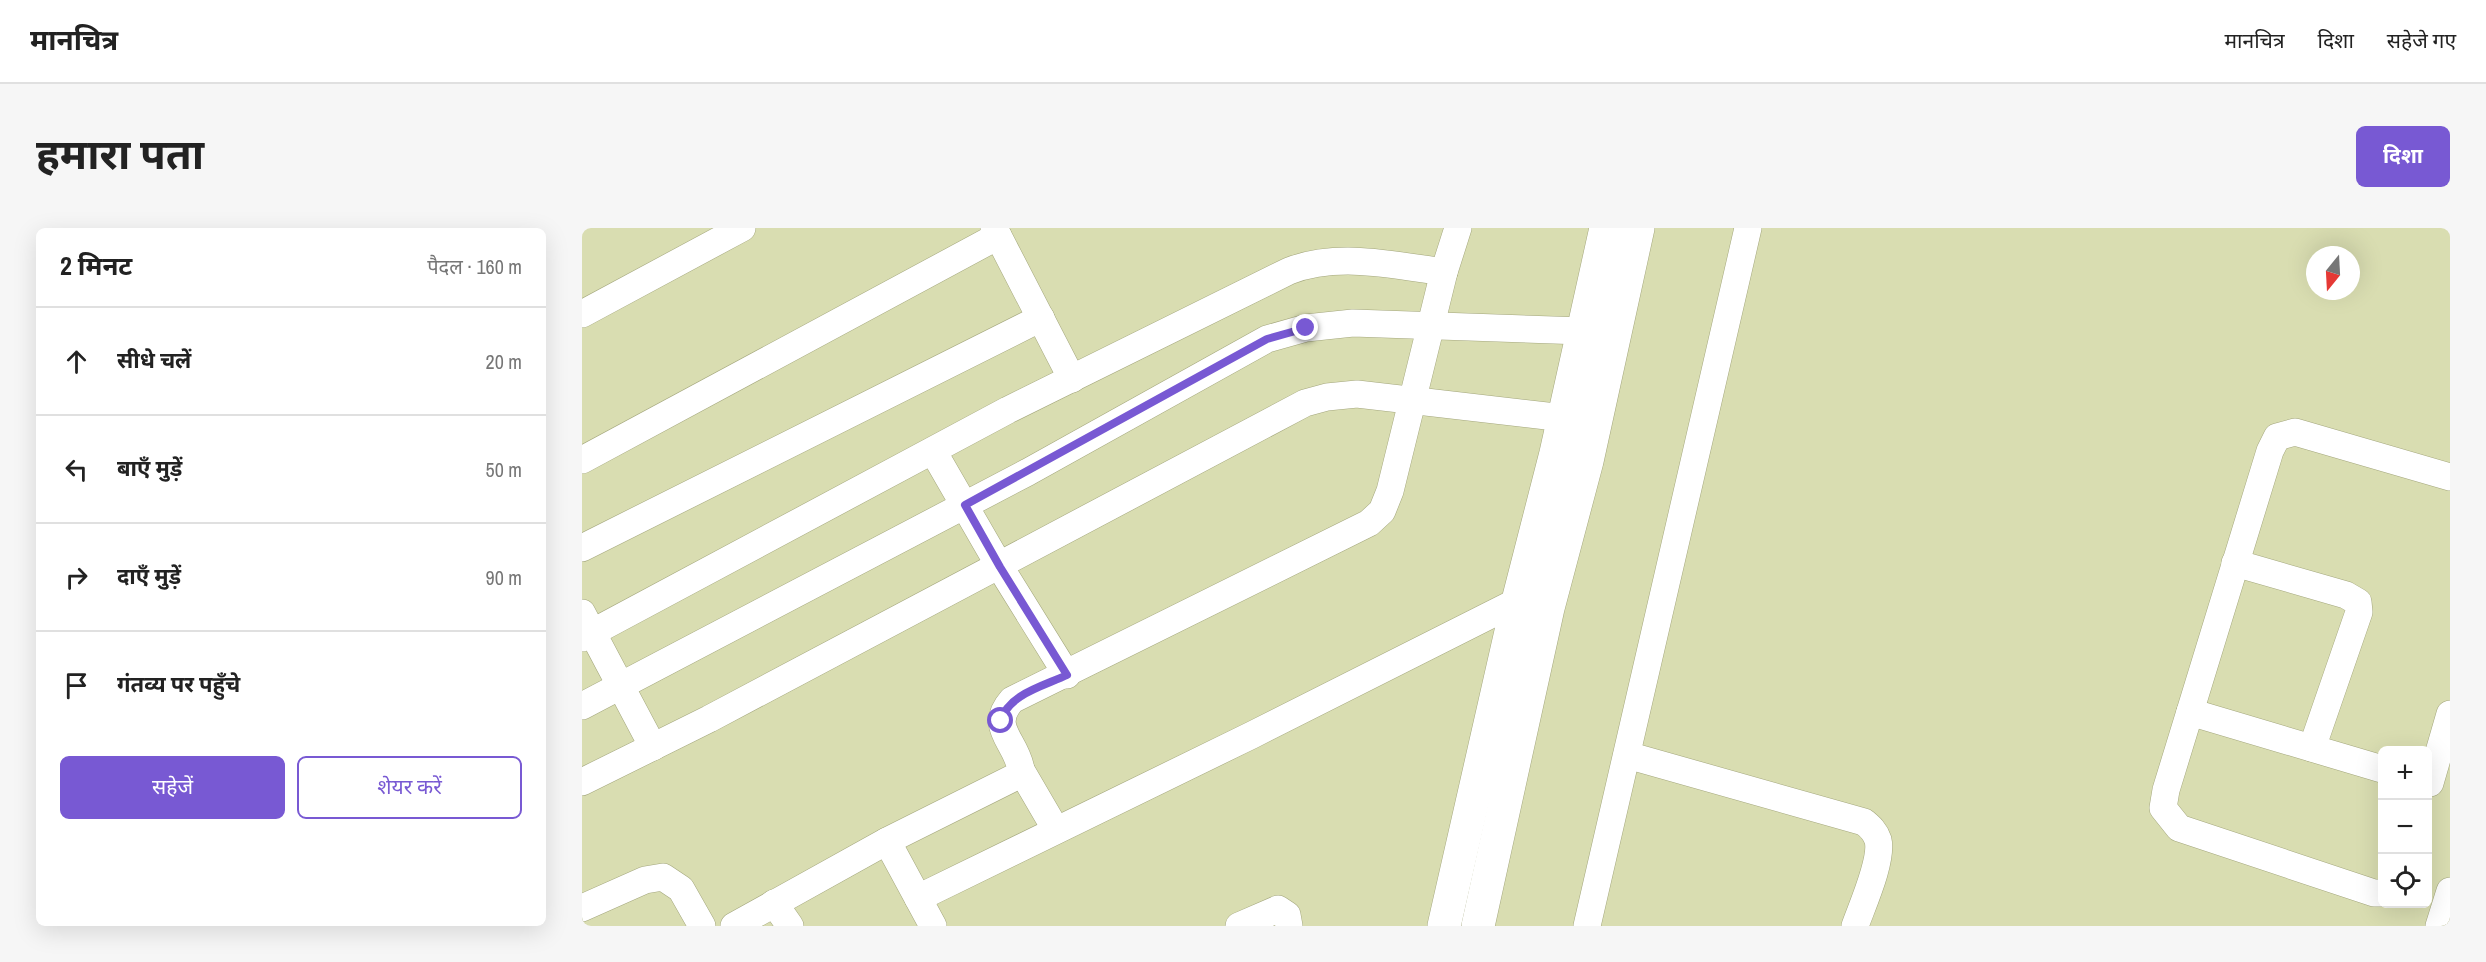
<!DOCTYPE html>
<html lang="hi">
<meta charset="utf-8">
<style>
:root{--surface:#fff;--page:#f6f6f6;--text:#222;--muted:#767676;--line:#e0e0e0;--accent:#7859d3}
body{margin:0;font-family:"Archivo Narrow","Noto Sans Devanagari",sans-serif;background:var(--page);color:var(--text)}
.controls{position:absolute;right:18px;bottom:18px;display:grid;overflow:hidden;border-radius:9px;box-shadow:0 6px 24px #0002}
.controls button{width:54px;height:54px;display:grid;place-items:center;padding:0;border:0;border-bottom:2px solid var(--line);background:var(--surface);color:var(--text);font:30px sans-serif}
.compass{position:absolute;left:1724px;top:18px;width:54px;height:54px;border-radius:50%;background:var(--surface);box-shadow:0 6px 24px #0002;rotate:198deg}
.stop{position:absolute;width:18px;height:18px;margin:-14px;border:4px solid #7859d3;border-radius:50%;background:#fff}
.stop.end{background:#7859d3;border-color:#fff;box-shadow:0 2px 6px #0008}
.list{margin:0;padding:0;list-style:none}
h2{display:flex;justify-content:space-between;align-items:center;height:78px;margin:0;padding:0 24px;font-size:26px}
h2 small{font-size:20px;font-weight:400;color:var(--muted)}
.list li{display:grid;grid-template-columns:39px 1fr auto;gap:18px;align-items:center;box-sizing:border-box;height:108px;padding:0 24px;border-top:2px solid var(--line)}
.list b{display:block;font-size:22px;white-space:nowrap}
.list em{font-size:20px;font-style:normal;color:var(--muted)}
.actions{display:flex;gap:12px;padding:18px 24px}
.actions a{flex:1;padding:14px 0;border:2px solid var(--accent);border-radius:9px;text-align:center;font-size:21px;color:var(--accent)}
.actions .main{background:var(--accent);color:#fff}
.icon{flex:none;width:33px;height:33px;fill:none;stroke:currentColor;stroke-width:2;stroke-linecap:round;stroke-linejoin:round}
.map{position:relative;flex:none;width:1868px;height:698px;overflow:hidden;border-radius:9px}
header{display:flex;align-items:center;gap:36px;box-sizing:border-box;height:84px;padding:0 30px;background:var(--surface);border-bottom:2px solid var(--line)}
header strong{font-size:28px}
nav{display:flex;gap:33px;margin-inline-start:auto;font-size:21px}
.intro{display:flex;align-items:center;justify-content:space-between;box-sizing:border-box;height:144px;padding:0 36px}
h1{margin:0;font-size:42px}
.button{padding:15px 27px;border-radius:9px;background:var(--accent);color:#fff;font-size:21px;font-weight:700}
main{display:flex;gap:36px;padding:0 36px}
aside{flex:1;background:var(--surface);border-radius:9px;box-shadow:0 6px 24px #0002}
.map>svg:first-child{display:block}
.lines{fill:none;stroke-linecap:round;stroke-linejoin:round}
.street-casing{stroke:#a4a77d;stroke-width:28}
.secondary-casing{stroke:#a4a77d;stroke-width:34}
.street{stroke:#fff;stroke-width:27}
.secondary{stroke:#fff;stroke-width:33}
.route{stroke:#7859d3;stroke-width:8}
</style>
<header>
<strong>मानचित्र</strong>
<nav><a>मानचित्र</a><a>दिशा</a><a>सहेजे गए</a></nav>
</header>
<div class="intro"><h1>हमारा पता</h1><a class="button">दिशा</a></div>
<main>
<aside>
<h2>2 मिनट<small>पैदल · 160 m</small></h2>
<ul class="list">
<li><svg class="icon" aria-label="ahead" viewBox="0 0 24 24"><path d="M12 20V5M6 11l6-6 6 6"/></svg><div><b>सीधे चलें</b></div><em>20 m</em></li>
<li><svg class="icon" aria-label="left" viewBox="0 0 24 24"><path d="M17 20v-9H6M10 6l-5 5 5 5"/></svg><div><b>बाएँ मुड़ें</b></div><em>50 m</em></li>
<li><svg class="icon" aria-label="right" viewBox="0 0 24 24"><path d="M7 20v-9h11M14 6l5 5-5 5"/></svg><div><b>दाएँ मुड़ें</b></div><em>90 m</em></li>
<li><svg class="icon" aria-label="arrive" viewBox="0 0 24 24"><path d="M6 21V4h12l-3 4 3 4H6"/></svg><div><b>गंतव्य पर पहुँचे</b></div></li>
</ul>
<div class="actions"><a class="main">सहेजें</a><a>शेयर करें</a></div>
</aside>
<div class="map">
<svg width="1868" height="698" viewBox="0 0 1868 698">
<rect width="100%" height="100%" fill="#d9ddb1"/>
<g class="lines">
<g class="street-casing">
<g id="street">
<polyline points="412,0 490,151"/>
<polyline points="0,86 160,0"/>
<polyline points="351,223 418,339 485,447"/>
<polyline points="0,232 416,8"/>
<polyline points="0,320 459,90"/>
<polyline points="1653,335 1764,367 1776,374 1777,384 1730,520"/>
<polyline points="0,385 71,519"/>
<path d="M 0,410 L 426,182 L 707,43 C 756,24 811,37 862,44"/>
<polyline points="0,478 446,244 685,111 724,100 771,95 1001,103"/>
<polyline points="1608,484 1800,541"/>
<path d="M 1045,527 L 1282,594 C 1288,599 1293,603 1296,612 C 1301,632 1280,678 1273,698"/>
<polyline points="439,542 474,602"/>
<polyline points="0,554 127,491 723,175 745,169 775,166 982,190 1002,194"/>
<polyline points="1846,554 1848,555 1868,486"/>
<polyline points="305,613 351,698"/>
<polyline points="1800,665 1792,665 1597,600 1581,580 1584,562 1688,223 1695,209 1713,204 1868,249"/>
<polyline points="336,670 670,507 936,373"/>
<polyline points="192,675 208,698"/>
<polyline points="0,680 63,652 81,649 99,661 120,698"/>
<path d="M 152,698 L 305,613 L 433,549 L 439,542 C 435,513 405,500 430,472 L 787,295 L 800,283 L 808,263 L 862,44 L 876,0"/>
<polyline points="657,698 696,681 705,687 707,698"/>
<polyline points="1005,698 1166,0"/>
<polyline points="1857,698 1868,663"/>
</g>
</g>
<g class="secondary-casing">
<g id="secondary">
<polyline points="862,698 936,373 974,225 1024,0"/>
<polyline points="896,698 966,380 1005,233 1056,0"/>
</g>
</g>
<use href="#street" class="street"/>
<use href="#secondary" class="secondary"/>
</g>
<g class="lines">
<path class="route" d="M 419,493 C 426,466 462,458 485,447 L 418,339 L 383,277 L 685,111 L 724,100"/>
</g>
</svg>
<div class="controls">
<button>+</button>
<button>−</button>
<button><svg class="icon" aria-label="locate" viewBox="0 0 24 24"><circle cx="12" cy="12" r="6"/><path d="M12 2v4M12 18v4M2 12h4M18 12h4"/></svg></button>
</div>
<svg class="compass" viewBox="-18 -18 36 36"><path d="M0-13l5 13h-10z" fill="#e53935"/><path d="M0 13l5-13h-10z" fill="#767676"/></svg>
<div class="stop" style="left:419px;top:493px"></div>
<div class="stop end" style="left:724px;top:100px"></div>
</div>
</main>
